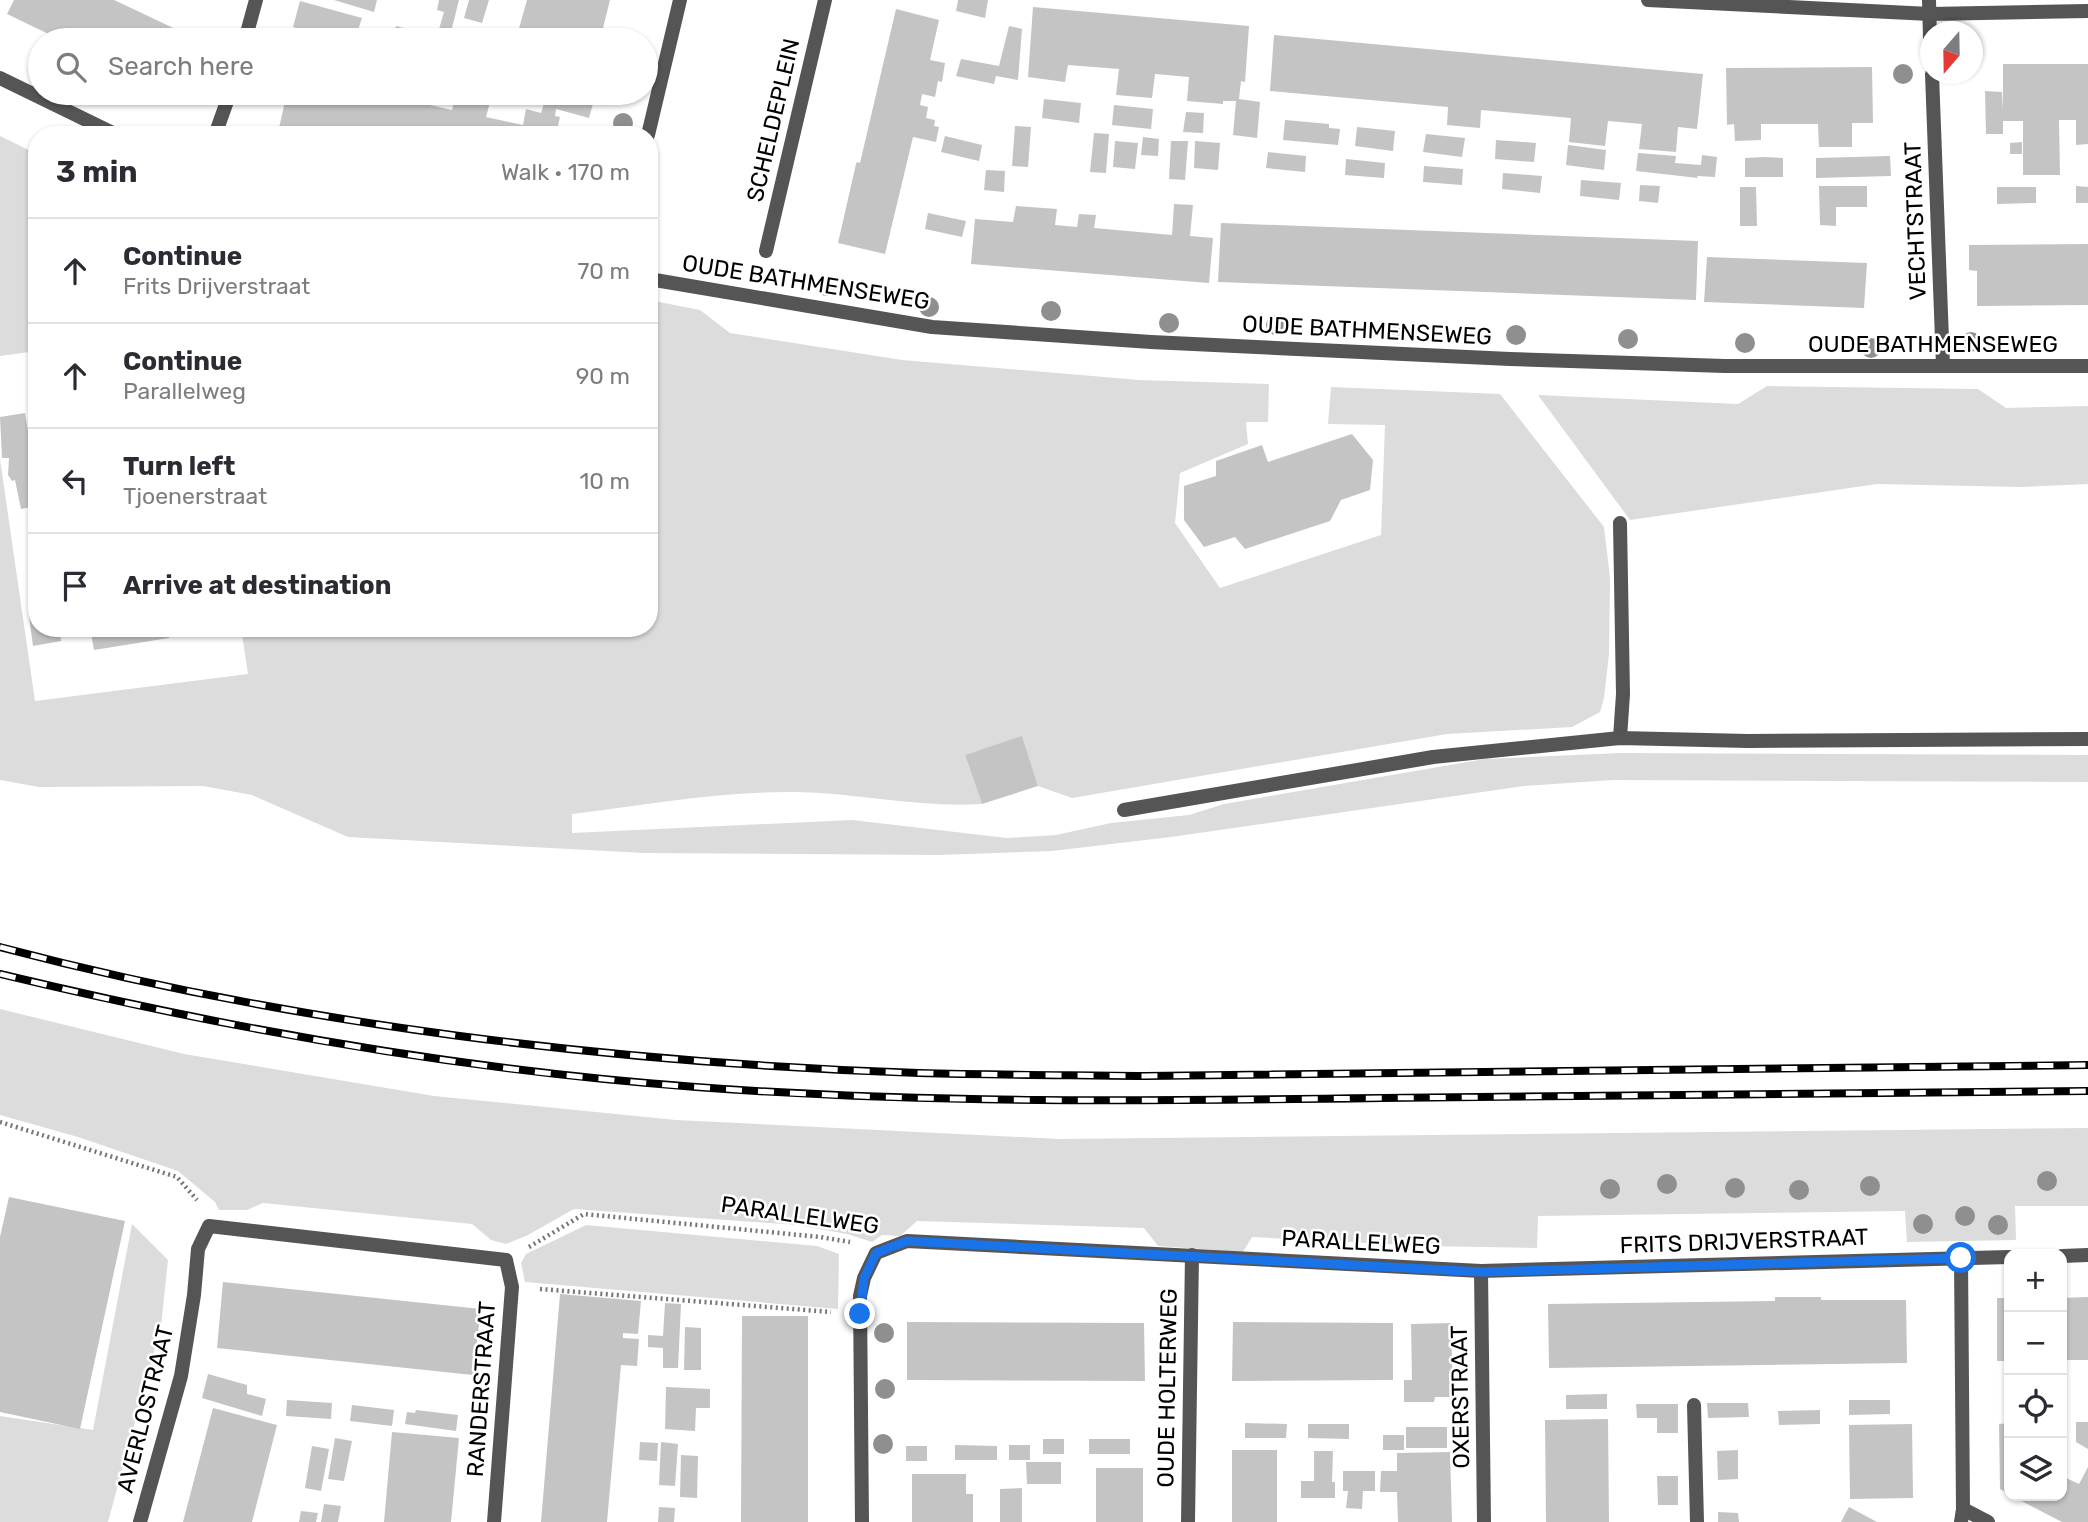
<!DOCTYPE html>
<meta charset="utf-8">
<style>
:root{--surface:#fff;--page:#f2f2f3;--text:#2b2b33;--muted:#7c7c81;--line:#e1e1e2}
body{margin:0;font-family:Rubik,sans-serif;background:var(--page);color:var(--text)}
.controls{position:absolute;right:21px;bottom:21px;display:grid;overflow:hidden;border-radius:14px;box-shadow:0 2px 5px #0004}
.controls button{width:63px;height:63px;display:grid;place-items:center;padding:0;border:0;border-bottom:2px solid var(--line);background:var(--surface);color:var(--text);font:35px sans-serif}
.compass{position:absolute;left:1920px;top:21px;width:63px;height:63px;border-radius:50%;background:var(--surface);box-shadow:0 2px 5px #0004;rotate:200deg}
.stop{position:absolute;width:21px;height:21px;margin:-16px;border:5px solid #1a73e8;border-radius:50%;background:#fff}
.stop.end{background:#1a73e8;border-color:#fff;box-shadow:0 2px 7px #0008}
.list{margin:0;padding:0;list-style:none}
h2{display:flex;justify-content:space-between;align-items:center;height:91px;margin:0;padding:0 28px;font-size:30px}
h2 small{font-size:23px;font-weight:400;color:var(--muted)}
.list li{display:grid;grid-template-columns:46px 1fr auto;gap:21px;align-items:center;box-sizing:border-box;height:105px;padding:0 28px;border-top:2px solid var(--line)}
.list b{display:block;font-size:26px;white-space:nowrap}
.list p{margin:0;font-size:23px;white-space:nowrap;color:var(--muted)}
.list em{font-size:23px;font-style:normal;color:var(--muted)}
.icon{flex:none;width:38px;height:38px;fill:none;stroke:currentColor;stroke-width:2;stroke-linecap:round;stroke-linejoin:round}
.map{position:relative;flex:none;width:2088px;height:1522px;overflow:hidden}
.search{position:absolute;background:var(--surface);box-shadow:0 2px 5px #0004;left:28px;top:28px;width:630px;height:77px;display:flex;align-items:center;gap:18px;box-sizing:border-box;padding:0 24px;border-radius:38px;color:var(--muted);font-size:26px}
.panel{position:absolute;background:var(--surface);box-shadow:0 2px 5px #0004;left:28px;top:126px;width:630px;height:511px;border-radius:28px}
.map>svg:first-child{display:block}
.green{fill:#dcdcdc}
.building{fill:#c4c4c4}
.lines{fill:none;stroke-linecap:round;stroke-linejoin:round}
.path{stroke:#777;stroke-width:4.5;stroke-dasharray:2 3.5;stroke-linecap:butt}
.service{stroke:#555;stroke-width:14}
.minor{stroke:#555;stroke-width:14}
.rail-casing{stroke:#000;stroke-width:8}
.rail{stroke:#fff;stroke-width:5;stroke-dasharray:16;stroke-linecap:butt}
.tree{fill:#8f8f8f}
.route{stroke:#1a73e8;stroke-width:9}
.labels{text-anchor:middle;stroke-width:5;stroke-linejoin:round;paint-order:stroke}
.street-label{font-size:23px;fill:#000;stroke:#fff}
</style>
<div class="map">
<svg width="2088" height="1522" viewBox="0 0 2088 1522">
<rect width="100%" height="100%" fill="#fff"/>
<g class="green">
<polygon points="0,136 37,154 37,351 0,356"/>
<path d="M 649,300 L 700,310 L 730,333 L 902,360 L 1139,380 L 1269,384 L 1268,422 L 1246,422 L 1248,444 L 1180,473 L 1175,523 L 1220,588 L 1381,535 L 1385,425 L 1328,424 L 1331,387 L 1500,394 L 1604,527 L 1610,578 L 1609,654 L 1604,698 L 1600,712 L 1572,727 L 1447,734 L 1072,798 L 1038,786 L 1022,737 L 965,755 L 982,804 C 920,808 858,793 796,792 C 721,791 646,805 572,814 L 572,833 L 852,820 L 1007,838 L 1056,835 L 1111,823 L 1189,815 L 1224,804 L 1485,759 L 1621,753 L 2088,755 L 2088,782 L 1613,780 L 1524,786 L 1171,837 L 1052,851 L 938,855 L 644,853 L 348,837 L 252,795 L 203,786 L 39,787 L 0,780 L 0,459 L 35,701 L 248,674 L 241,628 L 649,628 Z"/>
<polygon points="1767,386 1978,389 2006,408 2088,406 2088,484 2021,487 1877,484 1630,520 1538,395 1738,404"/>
<polygon points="0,1009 184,1054 434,1096 676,1120 1060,1139 2088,1128 2088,1206 2015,1206 2016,1240 1907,1242 1905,1211 1538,1216 1537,1248 1424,1246 1252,1237 1243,1252 1158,1246 1144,1228 917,1221 900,1236 882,1235 872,1242 847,1234 797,1225 574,1209 528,1235 506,1244 491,1240 472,1224 263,1203 247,1210 219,1210 215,1202 178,1171 78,1137 0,1115"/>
<polygon points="132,1224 168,1260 161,1326 108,1522 0,1522 0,1416 93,1430"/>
<polygon points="586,1225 817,1246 839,1254 838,1309 525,1282 521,1263 526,1254"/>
</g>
<g class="building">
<polygon points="14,0 114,0 199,40 61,40 7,14"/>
<polygon points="334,0 377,0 374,12"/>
<polygon points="439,0 459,0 451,32 439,29 444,12 437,10"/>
<polygon points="469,0 489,0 482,23 464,18"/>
<polygon points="527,0 610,0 600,40 540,40 541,38 518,32"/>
<polygon points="958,0 988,0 985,18 956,11"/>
<polygon points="300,1 362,18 356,36 339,30 336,40 319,40 321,35 293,27"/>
<polygon points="1033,7 1249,26 1245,82 1241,81 1239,99 1260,102 1257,138 1233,135 1236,101 1223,101 1223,104 1187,101 1189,77 1155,74 1152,98 1116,95 1119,69 1068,65 1065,82 1028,77"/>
<polygon points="896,9 939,20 930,60 945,63 942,82 938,81 935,97 922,94 920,105 928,107 926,118 935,120 934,126 939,127 936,142 913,137 885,254 838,243 856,164 857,162 860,163"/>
<polygon points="396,26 444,39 444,40 392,40"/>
<polygon points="1009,26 1022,29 1018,80 996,76 994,84 956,76 961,59 999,66"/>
<polygon points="1274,35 1703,74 1697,129 1678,127 1676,152 1639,149 1642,124 1608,121 1605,146 1569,142 1571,118 1481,110 1480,128 1447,125 1448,107 1270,91"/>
<polygon points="2003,64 2088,64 2088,144 2076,145 2076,120 2059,120 2060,175 2023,175 2023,121 2003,121 2003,134 1986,134 1985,91 2002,92 2003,111"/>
<polygon points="1872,67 1873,123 1852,123 1852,147 1819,147 1818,124 1761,124 1761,140 1735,141 1734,124 1727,125 1726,68"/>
<polygon points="287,93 418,93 416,102 452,110 456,94 490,102 486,117 523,125 526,109 541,113 547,93 596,93 589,118 556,109 555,116 560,117 556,135 309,135 279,128"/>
<polygon points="1044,99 1081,103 1079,123 1042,118"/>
<polygon points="1114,105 1153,109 1151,129 1112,125"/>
<polygon points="1186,112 1204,113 1203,133 1183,132"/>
<polygon points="1285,120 1329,124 1329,128 1340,129 1338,145 1283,140"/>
<polygon points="1015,126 1031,127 1028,167 1012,166"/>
<polygon points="1357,127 1395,131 1393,151 1355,146"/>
<polygon points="1094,133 1109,134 1106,173 1090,172"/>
<polygon points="1426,134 1465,138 1462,157 1423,152"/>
<polygon points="945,136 982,145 979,161 941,152"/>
<polygon points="1143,137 1159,139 1158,156 1141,155"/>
<polygon points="1496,140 1536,143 1534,162 1495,159"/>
<polygon points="1115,141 1138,143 1135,169 1113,167"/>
<polygon points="1171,141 1188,141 1185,180 1169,179"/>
<polygon points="1195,141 1220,143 1218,170 1194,168"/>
<polygon points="2022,142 2022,154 2010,154 2010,143"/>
<polygon points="1568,145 1606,150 1604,170 1566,165"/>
<polygon points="1268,152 1306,156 1305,172 1266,168"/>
<polygon points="1638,153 1676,156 1675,163 1701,165 1702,155 1717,157 1715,177 1697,176 1698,178 1636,171"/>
<polygon points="1890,156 1891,176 1816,178 1816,158"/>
<polygon points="1764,157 1783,158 1783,177 1745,177 1745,158"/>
<polygon points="1346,159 1385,163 1384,178 1345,175"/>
<polygon points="1424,166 1463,169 1462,185 1423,182"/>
<polygon points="986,170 1005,171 1004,192 984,190"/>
<polygon points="1503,173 1542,176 1540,193 1502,189"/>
<polygon points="1581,180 1621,183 1619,200 1580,196"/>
<polygon points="1640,185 1660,186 1658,203 1639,201"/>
<polygon points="1819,186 1867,186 1867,207 1836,207 1836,226 1820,225"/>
<polygon points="2076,186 2088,187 2088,203 2076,203"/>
<polygon points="1740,187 1756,187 1757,226 1740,226"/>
<polygon points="1997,187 2036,187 2036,203 1997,204"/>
<polygon points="1174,204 1193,205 1190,236 1213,238 1209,283 971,264 975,219 1013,222 1016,206 1057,209 1055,225 1077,227 1079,214 1096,215 1094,228 1172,235"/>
<polygon points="928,213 966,221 962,237 925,229"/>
<polygon points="1221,223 1698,241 1696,300 1218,282"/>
<polygon points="2088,244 2088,305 1977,306 1977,271 1969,270 1969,245"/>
<polygon points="1707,257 1867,263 1864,308 1704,302"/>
<polygon points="25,413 29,437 37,436 37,506 21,509 15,480 12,481 8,475 9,458 2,458 0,417"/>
<polygon points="1352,434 1373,460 1370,490 1341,500 1330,521 1245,549 1235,537 1204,547 1184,520 1184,486 1216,476 1216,461 1262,445 1268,462"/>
<polygon points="37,608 37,628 59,628 61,641 33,646 28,609"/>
<polygon points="90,628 168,628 169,638 94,650"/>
<polygon points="1022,736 1038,786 982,804 965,755"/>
<polygon points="9,1197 125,1221 80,1429 0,1412 0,1237"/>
<polygon points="223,1282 481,1309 473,1375 217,1348"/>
<polygon points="560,1294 641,1301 638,1334 623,1333 623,1338 639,1339 637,1366 621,1365 607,1522 541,1522"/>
<polygon points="1775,1297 1821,1297 1821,1300 1906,1300 1907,1363 1549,1368 1548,1304 1775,1301"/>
<polygon points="2088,1297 2088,1360 2062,1360 2062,1298"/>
<rect x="1997" y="1298" width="12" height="63"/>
<polygon points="665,1303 681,1304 678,1368 663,1368 663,1348 648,1347 648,1335 663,1336"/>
<polygon points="742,1316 808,1316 808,1522 741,1522"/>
<polygon points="907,1322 1144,1323 1145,1381 907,1380"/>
<polygon points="1233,1322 1393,1323 1393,1380 1232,1381"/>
<polygon points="1451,1323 1453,1397 1435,1397 1434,1402 1404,1402 1404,1380 1412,1380 1411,1324"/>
<polygon points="685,1327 701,1328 701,1370 684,1370"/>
<polygon points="208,1374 247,1385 247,1394 266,1399 262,1416 202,1398"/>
<polygon points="666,1387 710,1389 710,1408 696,1408 695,1431 665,1429"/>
<polygon points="1607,1394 1607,1409 1566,1409 1566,1395"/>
<polygon points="287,1400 332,1403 331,1419 286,1416"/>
<polygon points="1849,1400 1890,1400 1890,1414 1849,1415"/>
<polygon points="1707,1403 1748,1403 1749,1417 1708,1418"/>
<polygon points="1636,1404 1678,1404 1678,1433 1657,1433 1657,1418 1637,1418"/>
<polygon points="352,1405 394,1410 392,1426 350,1421"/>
<polygon points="213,1408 277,1425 252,1522 183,1522"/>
<polygon points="416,1410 458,1415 456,1431 405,1424 407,1412 415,1413"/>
<polygon points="1820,1410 1820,1424 1779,1425 1778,1411"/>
<polygon points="1608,1419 1609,1522 1546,1522 1545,1420"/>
<polygon points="2076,1422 2088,1422 2088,1449 2076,1442"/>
<polygon points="1245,1423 1287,1424 1286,1438 1245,1438"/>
<polygon points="2009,1423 2009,1494 2000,1489 1999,1424"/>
<polygon points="1308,1424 1349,1424 1349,1439 1308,1438"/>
<polygon points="1912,1424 1913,1498 1850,1499 1849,1425"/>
<rect x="1406" y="1427" width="41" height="21"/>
<polygon points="392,1432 459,1438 451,1522 384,1522"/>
<rect x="1383" y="1435" width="21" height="15"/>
<polygon points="335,1438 352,1441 344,1481 328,1479"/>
<rect x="1043" y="1439" width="21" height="15"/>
<rect x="1089" y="1439" width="41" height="15"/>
<polygon points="640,1442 658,1443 657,1461 639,1460"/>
<polygon points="661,1442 678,1444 675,1486 659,1485"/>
<polygon points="955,1445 997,1446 997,1460 955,1460"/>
<rect x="1009" y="1445" width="21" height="15"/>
<polygon points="312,1446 329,1449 321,1491 305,1488"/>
<rect x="906" y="1446" width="21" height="15"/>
<rect x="1232" y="1450" width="45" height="72"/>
<polygon points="1738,1450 1738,1479 1718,1480 1717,1451"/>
<polygon points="1314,1451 1333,1451 1332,1482 1335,1482 1335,1498 1301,1498 1301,1481 1314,1481"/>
<polygon points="1450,1452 1452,1522 1398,1522 1397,1492 1380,1492 1381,1471 1397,1471 1397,1453"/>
<polygon points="681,1455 698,1456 697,1498 680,1497"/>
<polygon points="1026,1462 1061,1462 1061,1484 1027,1484"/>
<polygon points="2088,1467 2088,1522 2062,1522 2012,1496 2062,1496 2062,1476 2079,1484"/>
<rect x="1096" y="1468" width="47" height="54"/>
<polygon points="1343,1471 1375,1471 1375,1491 1363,1491 1362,1509 1346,1508 1348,1491 1343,1491"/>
<polygon points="912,1474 966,1474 966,1494 973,1494 973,1522 912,1522"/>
<polygon points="1657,1476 1678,1476 1678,1505 1658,1505"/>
<polygon points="1022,1488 1022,1522 1000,1522 1000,1489"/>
<polygon points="324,1504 341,1506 338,1522 321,1522"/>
<polygon points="659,1507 675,1508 674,1522 658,1522"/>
<polygon points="1849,1507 1877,1522 1841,1522"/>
<polygon points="301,1511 318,1513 316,1522 299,1522"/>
<polygon points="1718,1512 1738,1513 1739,1522 1718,1522"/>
</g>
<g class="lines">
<g class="path">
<polyline points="0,1122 177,1177 197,1200"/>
<polyline points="529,1247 584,1214 820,1237 850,1242"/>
<polyline points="540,1289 831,1312"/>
</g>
<g class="service">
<polyline points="1620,738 1623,694 1620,523"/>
<polyline points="1124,810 1433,757 1620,738 1748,741 2088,739"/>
<polyline points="1694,1405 1697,1522"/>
</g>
<g class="minor">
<polyline points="1648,0 1930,14 2088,11"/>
<polyline points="1929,0 1930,38"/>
<polyline points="245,40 256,0"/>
<polyline points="1932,74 1943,366"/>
<polyline points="0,78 117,135"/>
<polyline points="215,135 230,93"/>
<polyline points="648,135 680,0"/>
<polyline points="766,251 825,0"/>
<polyline points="649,279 932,327 1151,342 1510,359 1725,366 2088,366"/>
<polyline points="2062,1256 2088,1255"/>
<polyline points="1481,1271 1484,1522"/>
<polyline points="1963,1509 1988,1522"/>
<polyline points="140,1522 181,1376 194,1295 198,1249 209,1226 506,1260 512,1287 494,1522"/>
<polyline points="862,1522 860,1296 864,1278 876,1253 907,1241 1481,1271 2009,1257"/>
<polyline points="1188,1522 1192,1255"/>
<polyline points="1961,1522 1963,1509 1961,1258"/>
</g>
<g class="rail-casing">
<g id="rail">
<path d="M 0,947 C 295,1025 614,1063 919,1073 C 994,1075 1070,1075 1145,1076 L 2088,1065"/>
<path d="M 0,974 C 229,1029 461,1070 696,1087 C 924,1104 1153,1101 1382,1098 C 1617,1096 1853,1093 2088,1091"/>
</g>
</g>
<use href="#rail" class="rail"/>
</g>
<g class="tree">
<circle cx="1903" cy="74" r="10"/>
<circle cx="623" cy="123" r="10"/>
<circle cx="826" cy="286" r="10"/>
<circle cx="929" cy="307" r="10"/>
<circle cx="1051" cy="311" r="10"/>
<circle cx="1169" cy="323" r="10"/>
<circle cx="1276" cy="325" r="10"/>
<circle cx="1393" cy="331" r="10"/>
<circle cx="1516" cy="335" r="10"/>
<circle cx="1628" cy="339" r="10"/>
<circle cx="1971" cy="342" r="10"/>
<circle cx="1745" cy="343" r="10"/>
<circle cx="1871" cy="348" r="10"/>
<circle cx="2047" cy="1181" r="10"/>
<circle cx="1667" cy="1184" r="10"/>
<circle cx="1870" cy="1186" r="10"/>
<circle cx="1735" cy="1188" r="10"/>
<circle cx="1610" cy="1189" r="10"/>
<circle cx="1799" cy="1190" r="10"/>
<circle cx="1965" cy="1216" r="10"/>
<circle cx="1923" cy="1224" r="10"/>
<circle cx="1998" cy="1225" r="10"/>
<circle cx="884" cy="1333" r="10"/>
<circle cx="885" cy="1389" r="10"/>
<circle cx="883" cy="1444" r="10"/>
</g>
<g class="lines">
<polyline class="route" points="860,1314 864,1278 876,1253 907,1241 1481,1272 1961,1258"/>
</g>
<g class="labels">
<g class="street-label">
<text transform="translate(773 120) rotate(-77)" y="8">SCHELDEPLEIN</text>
<text transform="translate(1915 221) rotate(-92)" y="8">VECHTSTRAAT</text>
<text transform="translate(806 282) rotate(9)" y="8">OUDE BATHMENSEWEG</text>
<text transform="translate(1367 330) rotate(3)" y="8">OUDE BATHMENSEWEG</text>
<text x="1933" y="352">OUDE BATHMENSEWEG</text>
<text transform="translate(800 1215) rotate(8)" y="8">PARALLELWEG</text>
<text transform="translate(1744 1241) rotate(-2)" y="8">FRITS DRIJVERSTRAAT</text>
<text transform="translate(1361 1242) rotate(3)" y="8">PARALLELWEG</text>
<text transform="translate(1167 1388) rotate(-89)" y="8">OUDE HOLTERWEG</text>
<text transform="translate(481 1389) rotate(-86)" y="8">RANDERSTRAAT</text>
<text transform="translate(1460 1397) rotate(-91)" y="8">OXERSTRAAT</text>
<text transform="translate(145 1409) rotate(-76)" y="8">AVERLOSTRAAT</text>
</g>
</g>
</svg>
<div class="controls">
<button>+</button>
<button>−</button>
<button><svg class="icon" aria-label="locate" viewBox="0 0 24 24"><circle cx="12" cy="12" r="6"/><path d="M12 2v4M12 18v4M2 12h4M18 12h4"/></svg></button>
<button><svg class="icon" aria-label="layers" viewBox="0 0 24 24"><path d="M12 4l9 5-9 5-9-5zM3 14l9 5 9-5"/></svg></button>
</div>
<svg class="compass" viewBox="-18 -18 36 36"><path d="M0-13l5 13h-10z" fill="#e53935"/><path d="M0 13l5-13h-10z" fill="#7c7c81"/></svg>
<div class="stop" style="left:1961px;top:1258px"></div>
<div class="stop end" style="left:860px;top:1314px"></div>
<div class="search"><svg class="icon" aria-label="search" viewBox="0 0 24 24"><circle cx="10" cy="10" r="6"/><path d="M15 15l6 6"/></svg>Search here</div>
<section class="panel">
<h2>3 min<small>Walk · 170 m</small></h2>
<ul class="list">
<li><svg class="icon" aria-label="ahead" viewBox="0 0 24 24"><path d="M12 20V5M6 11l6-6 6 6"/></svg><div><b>Continue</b><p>Frits Drijverstraat</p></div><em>70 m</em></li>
<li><svg class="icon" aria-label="ahead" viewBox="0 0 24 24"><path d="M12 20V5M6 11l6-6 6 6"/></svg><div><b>Continue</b><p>Parallelweg</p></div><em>90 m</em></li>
<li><svg class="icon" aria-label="left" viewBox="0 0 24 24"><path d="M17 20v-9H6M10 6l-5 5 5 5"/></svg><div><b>Turn left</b><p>Tjoenerstraat</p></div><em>10 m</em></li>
<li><svg class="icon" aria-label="arrive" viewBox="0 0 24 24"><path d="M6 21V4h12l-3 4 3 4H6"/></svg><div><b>Arrive at destination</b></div></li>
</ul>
</section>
</div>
